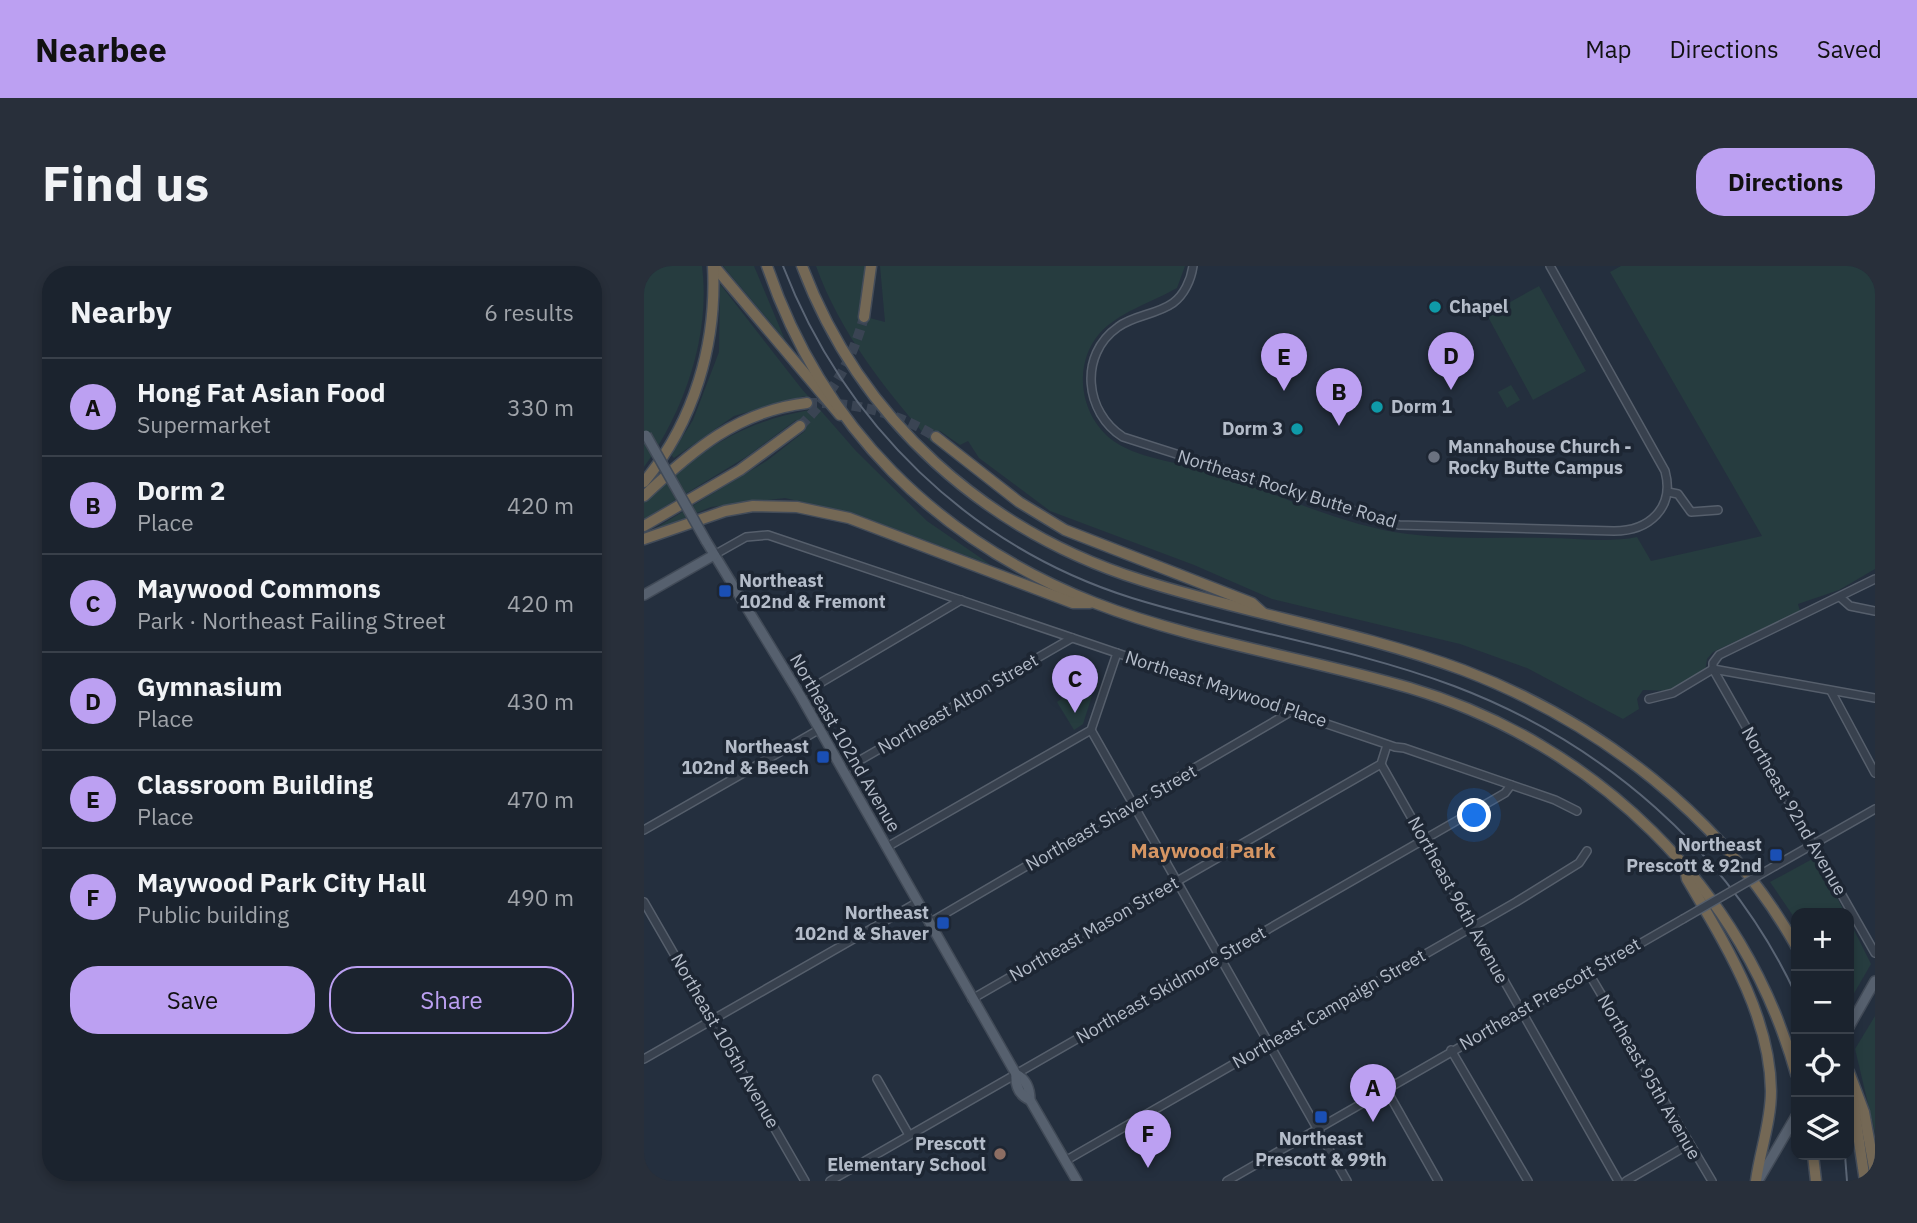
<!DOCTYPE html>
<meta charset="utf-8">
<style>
:root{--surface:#1b232e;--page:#282f3a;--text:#f1f3f6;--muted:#a0a4aa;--line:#39404a;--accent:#bca0f2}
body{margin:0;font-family:"IBM Plex Sans",sans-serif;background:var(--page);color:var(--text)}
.controls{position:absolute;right:21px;bottom:21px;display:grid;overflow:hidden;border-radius:14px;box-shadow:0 4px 10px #0003}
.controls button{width:63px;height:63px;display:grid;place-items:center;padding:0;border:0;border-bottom:2px solid var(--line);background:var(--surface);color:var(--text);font:35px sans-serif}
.you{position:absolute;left:831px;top:550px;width:24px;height:24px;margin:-18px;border:5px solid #fff;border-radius:50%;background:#1a73e8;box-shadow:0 0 0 10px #1a73e833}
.badge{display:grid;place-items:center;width:46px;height:46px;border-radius:50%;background:var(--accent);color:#111;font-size:23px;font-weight:700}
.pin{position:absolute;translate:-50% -58px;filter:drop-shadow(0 2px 4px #0008)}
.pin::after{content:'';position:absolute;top:37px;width:24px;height:21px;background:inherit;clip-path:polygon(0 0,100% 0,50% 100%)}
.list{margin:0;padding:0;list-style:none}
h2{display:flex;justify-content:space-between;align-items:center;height:91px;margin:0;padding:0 28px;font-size:30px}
h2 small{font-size:23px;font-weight:400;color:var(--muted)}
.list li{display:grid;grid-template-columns:46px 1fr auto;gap:21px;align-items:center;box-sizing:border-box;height:98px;padding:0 28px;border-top:2px solid var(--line)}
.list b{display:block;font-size:26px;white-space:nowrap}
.list p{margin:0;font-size:23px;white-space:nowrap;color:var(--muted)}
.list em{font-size:23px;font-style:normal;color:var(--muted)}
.actions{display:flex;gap:14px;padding:21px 28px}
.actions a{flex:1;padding:16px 0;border:2px solid var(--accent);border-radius:28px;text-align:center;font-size:24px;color:var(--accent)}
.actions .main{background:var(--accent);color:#111}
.icon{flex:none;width:38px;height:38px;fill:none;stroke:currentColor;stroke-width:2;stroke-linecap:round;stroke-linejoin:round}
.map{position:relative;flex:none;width:1231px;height:915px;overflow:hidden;border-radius:28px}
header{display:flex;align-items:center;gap:42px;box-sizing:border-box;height:98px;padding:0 35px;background:var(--accent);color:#111}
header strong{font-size:33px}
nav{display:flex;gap:38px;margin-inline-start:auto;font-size:24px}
.intro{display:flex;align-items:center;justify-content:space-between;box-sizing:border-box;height:168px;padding:0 42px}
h1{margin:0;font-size:49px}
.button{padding:18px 32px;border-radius:28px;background:var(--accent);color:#111;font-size:24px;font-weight:700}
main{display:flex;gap:42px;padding:0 42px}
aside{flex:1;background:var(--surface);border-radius:28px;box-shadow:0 4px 10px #0003}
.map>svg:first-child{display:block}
.green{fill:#263c3f}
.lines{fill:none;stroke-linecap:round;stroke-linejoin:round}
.highway-tunnel{stroke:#3a4453;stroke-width:10;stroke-dasharray:10 5;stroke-linecap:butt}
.minor-casing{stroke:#565f6c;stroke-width:10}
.major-casing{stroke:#414a57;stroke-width:12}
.highway-casing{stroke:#434c59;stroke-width:13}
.minor{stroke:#38414e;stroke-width:7}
.major{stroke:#56606e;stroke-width:9}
.highway{stroke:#746855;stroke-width:10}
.tram{stroke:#5a6575;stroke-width:2}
.minor-bridge-casing{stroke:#565f6c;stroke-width:10;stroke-linecap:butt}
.major-bridge-casing{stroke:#414a57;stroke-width:12;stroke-linecap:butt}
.minor-bridge{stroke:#38414e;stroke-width:7}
.major-bridge{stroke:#56606e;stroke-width:9}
.culture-dot{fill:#0f9aa8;stroke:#1d2633;stroke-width:2.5}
.worship-dot{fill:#6b7280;stroke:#1d2633;stroke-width:2.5}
.transit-dot{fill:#1a4fb4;stroke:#1d2633;stroke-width:2.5}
.education-dot{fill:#8d6e63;stroke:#1d2633;stroke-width:2.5}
.labels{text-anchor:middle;stroke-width:7;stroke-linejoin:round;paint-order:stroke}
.poi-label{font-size:18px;font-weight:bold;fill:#b4bcc9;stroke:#1d2633;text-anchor:end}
.street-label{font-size:18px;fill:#b4bcc9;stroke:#1d2633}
.quarter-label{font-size:21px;font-weight:bold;fill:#d59563;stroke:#1d2633}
</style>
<header>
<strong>Nearbee</strong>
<nav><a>Map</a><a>Directions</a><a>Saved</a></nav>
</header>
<div class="intro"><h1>Find us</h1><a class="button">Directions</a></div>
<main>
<aside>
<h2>Nearby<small>6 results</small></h2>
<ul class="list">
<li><span class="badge">A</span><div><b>Hong Fat Asian Food</b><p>Supermarket</p></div><em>330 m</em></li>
<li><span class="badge">B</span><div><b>Dorm 2</b><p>Place</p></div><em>420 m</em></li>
<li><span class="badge">C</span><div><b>Maywood Commons</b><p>Park · Northeast Failing Street</p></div><em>420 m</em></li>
<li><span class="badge">D</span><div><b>Gymnasium</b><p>Place</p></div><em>430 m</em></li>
<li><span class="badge">E</span><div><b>Classroom Building</b><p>Place</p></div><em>470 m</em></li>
<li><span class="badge">F</span><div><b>Maywood Park City Hall</b><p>Public building</p></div><em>490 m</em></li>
</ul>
<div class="actions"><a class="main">Save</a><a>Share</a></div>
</aside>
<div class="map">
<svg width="1231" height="915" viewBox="0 0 1231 915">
<rect width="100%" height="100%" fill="#242f3e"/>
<g class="green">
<path d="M 0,0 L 58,0 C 67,69 40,146 0,201 Z"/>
<polygon points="79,0 110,0 141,74"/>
<path d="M 172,0 L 221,0 L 214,49 L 241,56 L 236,0 L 541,0 L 533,22 C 508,36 473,47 455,68 C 428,100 436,152 471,176 C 498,194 540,197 572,207 C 634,228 699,260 764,268 C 810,274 857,271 903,272 C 932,272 965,277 993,271 L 1007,295 L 1118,270 L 966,6 L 977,0 L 1231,0 L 1231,303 L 1195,324 L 1154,338 L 1156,345 L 1069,386 L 1063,393 L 1061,406 L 1026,425 L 999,424 L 993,433 L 995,443 L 979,453 L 883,402 L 816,378 L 628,333 L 550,299 L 406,245 L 335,192 L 324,175 L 316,179 L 296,165 L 287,176 C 241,123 196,67 172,0 Z"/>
<path d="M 76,18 L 157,122 L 212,185 L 283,255 L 347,299 L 211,248 L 141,232 L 67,241 L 2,268 L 124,194 L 161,165 L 152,154 L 102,191 L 0,253 L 0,236 C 55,186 91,158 165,144 L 161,130 L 90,150 L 30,192 L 27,189 L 49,154 L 75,86 Z"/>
<polygon points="895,20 942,105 889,134 843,49"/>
<polygon points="867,119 876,134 863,142 854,126"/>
<polygon points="412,419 448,430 439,458 430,464 413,436 420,431"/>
<polygon points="1172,591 1201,647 1152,647 1152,654 1126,616"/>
<polygon points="1205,654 1227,698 1205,736"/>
<polygon points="1231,750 1231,867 1211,783"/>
</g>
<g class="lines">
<g class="highway-tunnel">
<path d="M 163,137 C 211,136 252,146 292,171"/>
<path d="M 156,160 C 188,129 208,95 220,51"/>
</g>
<g class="minor-casing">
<g id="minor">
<path d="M 549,0 C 547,14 540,29 529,37 C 512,49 490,49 474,61 C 434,89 441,147 479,171 L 755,259 L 970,265 C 1005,265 1031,242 1021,205 L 906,0"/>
<polyline points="1024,226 1034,228 1047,246 1074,244"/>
<polyline points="70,289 102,271 124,269 751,481 760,482 911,534 933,545"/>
<polyline points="1197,332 1206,340 1231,345"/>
<polyline points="1069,403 1231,687"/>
<polyline points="1069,403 1069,397 1075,389 1231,313"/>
<polyline points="1069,403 1231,432"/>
<polyline points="1187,425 1231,507"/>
<polyline points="156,429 317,334"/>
<polyline points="1005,433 1029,427 1069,403"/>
<polyline points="447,464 703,915"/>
<polyline points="737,498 974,915"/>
<polyline points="199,504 428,372"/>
<polyline points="0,564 176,463"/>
<polyline points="243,581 447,464 473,387"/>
<polyline points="1131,600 1231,543"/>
<polyline points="0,636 161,915"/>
<polyline points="285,657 648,445"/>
<polyline points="944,706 1068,915"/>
<polyline points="328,733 737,498 743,479"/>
<polyline points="807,784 884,915"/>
<polyline points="0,793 274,636"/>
<polyline points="233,813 265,869"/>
<polyline points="742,823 794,915"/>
<polyline points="421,895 872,636 935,597 943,585"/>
<polyline points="186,915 861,527 867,519"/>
<polyline points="583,915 1039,653"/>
<polyline points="982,915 1044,879"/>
</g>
</g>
<g class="major-casing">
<g id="major">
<path d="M 62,275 L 156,429 L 372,808 C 382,813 386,822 386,834 L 433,915"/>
<polyline points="0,329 70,289"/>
<polyline points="1205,761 1231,715"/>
<path d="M 372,808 C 371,820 375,829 386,834"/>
<polyline points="1114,915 1152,850"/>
</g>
</g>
<g class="highway-casing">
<g id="highway">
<polyline points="70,0 196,149"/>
<path d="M 123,0 C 178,162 293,274 451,337 C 548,375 664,392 766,422 C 950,477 1100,621 1152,808"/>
<path d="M 158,0 C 216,154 342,265 497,314 C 603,348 714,365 819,404 C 955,456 1079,551 1152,680"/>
<polyline points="220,51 227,0"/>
<polyline points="292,171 375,236 421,264 608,337 619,347"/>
<path d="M 0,216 C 50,156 73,78 69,0"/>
<path d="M 0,230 C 49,184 94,145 163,137"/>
<polyline points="0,260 96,204 156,160"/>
<polyline points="0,273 81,245 109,240 153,241 205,252 429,337 446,337"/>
<path d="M 1041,602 L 1043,613 C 1081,678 1126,748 1127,825 C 1127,856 1116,885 1112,915"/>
<polyline points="1205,806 1220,846 1231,907"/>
<polyline points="1207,822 1221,915"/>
<polyline points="1169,889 1172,915"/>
</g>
</g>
<use href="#minor" class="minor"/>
<use href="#major" class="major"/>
<use href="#highway" class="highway"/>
<g class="tram">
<path d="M 139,0 C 200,158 326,281 488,332 C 594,365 706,381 810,420 C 958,476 1085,585 1152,729"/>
<polyline points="1201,889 1203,915"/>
</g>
<g class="minor-bridge-casing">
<polyline id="minor-bridge" points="1039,653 1131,600"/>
</g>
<g class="major-bridge-casing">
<polyline id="major-bridge" points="2,169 62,275"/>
</g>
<use href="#minor-bridge" class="minor-bridge"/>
<use href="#major-bridge" class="major-bridge"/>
</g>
<g class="culture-dot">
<circle cx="791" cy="41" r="7"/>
<circle cx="733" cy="141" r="7"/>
<circle cx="653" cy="163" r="7"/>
</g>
<circle class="worship-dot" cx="790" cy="191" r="7"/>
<g class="transit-dot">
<rect x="74" y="318" width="14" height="14" rx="3.5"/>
<rect x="172" y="484" width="14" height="14" rx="3.5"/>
<rect x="1125" y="582" width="14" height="14" rx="3.5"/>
<rect x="292" y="650" width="14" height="14" rx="3.5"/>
<rect x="670" y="844" width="14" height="14" rx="3.5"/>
</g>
<circle class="education-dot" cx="356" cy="888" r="7"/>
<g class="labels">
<g class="poi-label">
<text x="805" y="47" text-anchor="start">Chapel</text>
<text x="747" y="147" text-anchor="start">Dorm 1</text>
<text x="639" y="169">Dorm 3</text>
<text x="804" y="187" text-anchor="start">Mannahouse Church -<tspan x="804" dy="21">Rocky Butte Campus</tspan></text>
<text x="95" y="321" text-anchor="start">Northeast<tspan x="95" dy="21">102nd &amp; Fremont</tspan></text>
<text x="165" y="487">Northeast<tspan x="165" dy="21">102nd &amp; Beech</tspan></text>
<text x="1118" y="585">Northeast<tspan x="1118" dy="21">Prescott &amp; 92nd</tspan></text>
<text x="285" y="653">Northeast<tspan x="285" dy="21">102nd &amp; Shaver</tspan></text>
<text x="677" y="879" text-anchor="middle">Northeast<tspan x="677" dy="21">Prescott &amp; 99th</tspan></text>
<text x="342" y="884">Prescott<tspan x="342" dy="21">Elementary School</tspan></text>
</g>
<g class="street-label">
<text transform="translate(643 223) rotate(17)" y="6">Northeast Rocky Butte Road</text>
<text transform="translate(582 423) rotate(18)" y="6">Northeast Maywood Place</text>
<text transform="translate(314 438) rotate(-30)" y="6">Northeast Alton Street</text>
<text transform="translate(201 477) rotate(60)" y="6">Northeast 102nd Avenue</text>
<text transform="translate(1150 545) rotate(60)" y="6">Northeast 92nd Avenue</text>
<text transform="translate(467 552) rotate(-30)" y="6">Northeast Shaver Street</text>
<text transform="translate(814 634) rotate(61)" y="6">Northeast 96th Avenue</text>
<text transform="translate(450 663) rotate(-30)" y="6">Northeast Mason Street</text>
<text transform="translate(527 719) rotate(-30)" y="6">Northeast Skidmore Street</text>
<text transform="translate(906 728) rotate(-30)" y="6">Northeast Prescott Street</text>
<text transform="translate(685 743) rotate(-30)" y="6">Northeast Campaign Street</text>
<text transform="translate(81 775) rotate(60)" y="6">Northeast 105th Avenue</text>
<text transform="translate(1005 811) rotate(60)" y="6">Northeast 95th Avenue</text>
</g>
<g class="quarter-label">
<text x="559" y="592">Maywood Park</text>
</g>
</g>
</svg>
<div class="controls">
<button>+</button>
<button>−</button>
<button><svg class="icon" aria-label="locate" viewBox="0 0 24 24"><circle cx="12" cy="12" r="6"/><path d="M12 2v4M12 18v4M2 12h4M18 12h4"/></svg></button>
<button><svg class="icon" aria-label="layers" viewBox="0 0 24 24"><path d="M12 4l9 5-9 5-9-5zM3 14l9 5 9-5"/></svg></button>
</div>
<div class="you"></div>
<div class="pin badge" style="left:729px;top:856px">A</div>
<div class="pin badge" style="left:695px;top:160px">B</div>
<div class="pin badge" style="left:431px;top:447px">C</div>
<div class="pin badge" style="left:807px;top:124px">D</div>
<div class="pin badge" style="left:640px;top:125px">E</div>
<div class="pin badge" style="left:504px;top:902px">F</div>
</div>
</main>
